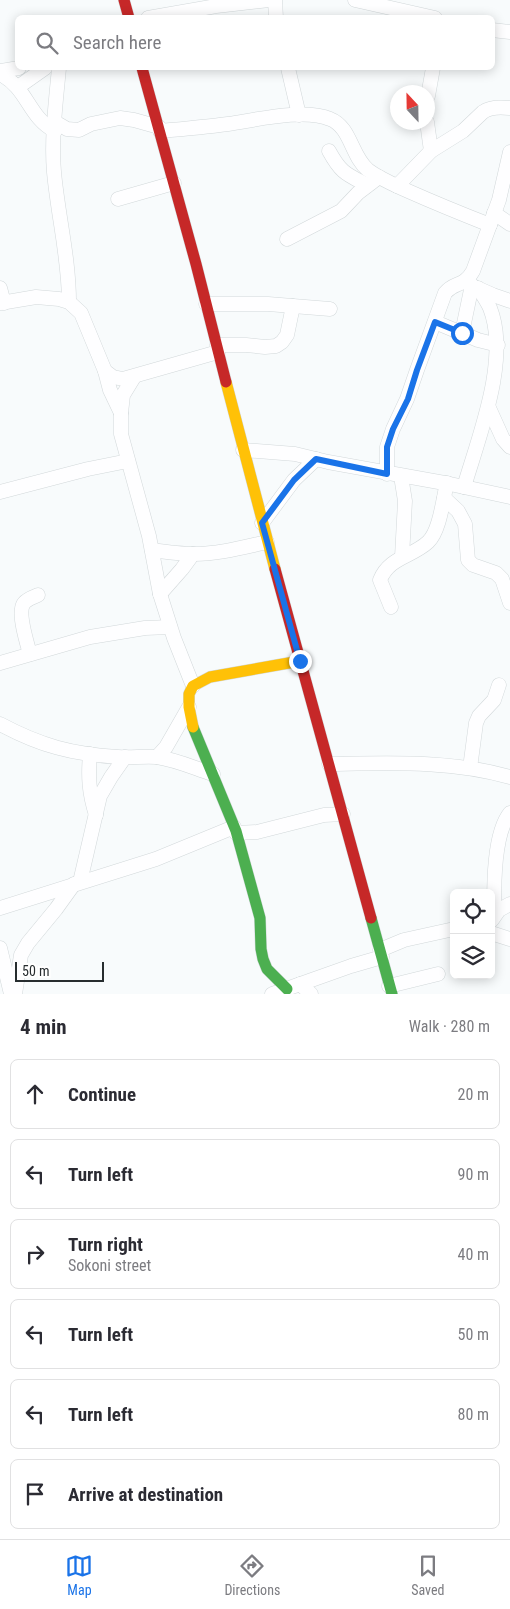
<!DOCTYPE html>
<meta charset="utf-8">
<style>
:root{--surface:#fff;--page:#f7f7f7;--text:#2b2b33;--muted:#7c7c81;--line:#e1e1e2;--accent:#1a73e8}
body{margin:0;font-family:"Roboto Condensed",sans-serif;background:var(--page);color:var(--text)}
.controls{position:absolute;right:15px;bottom:15px;display:grid;overflow:hidden;border-radius:8px;box-shadow:0 2px 12px #0003}
.controls button{width:45px;height:45px;display:grid;place-items:center;padding:0;border:0;border-bottom:1px solid var(--line);background:var(--surface);color:var(--text);font:25px sans-serif}
.compass{position:absolute;left:390px;top:85px;width:45px;height:45px;border-radius:50%;background:var(--surface);box-shadow:0 2px 12px #0003;rotate:338deg}
.scale{position:absolute;left:15px;bottom:12px;width:89px;box-sizing:border-box;padding-left:5px;border:2px solid #272d2f;border-top:0;font-size:14px;line-height:18px;white-space:nowrap;color:#272d2f;-webkit-text-stroke:4px #fff;paint-order:stroke}
.stop{position:absolute;width:15px;height:15px;margin:-11px;border:4px solid #1a73e8;border-radius:50%;background:#fff}
.stop.end{background:#1a73e8;border-color:#fff;box-shadow:0 1px 5px #0008}
.list{margin:0;padding:0;list-style:none}
h2{display:flex;justify-content:space-between;align-items:center;height:65px;margin:0;padding:0 20px;font-size:21px}
h2 small{font-size:16px;font-weight:400;color:var(--muted)}
.list li{display:grid;grid-template-columns:32px 1fr auto;gap:15px;align-items:center;box-sizing:border-box;height:70px;margin:0 10px 10px;padding:0 10px;border:1px solid var(--line);border-radius:8px}
.list b{display:block;font-size:19px;white-space:nowrap}
.list p{margin:0;font-size:16px;white-space:nowrap;color:var(--muted)}
.list em{font-size:16px;font-style:normal;color:var(--muted)}
.icon{flex:none;width:28px;height:28px;fill:none;stroke:currentColor;stroke-width:2;stroke-linecap:round;stroke-linejoin:round}
.map{position:relative;flex:none;width:510px;height:994px;overflow:hidden}
.search{position:absolute;background:var(--surface);box-shadow:0 2px 12px #0003;left:15px;right:15px;top:15px;height:55px;display:flex;align-items:center;gap:12px;box-sizing:border-box;padding:0 18px;border-radius:8px;color:var(--muted);font-size:19px}
.sheet{height:545px;background:var(--surface)}
nav{display:flex;justify-content:space-around;align-items:center;box-sizing:border-box;height:70px;border-top:1px solid var(--line);background:var(--surface);font-size:14px;color:var(--muted)}
nav a{display:grid;justify-items:center;gap:2px}
nav .on{color:var(--accent)}
.map>svg:first-child{display:block}
.lines{fill:none;stroke-linecap:round;stroke-linejoin:round}
.street-casing{stroke:#d2d8da;stroke-width:15}
.fast-casing{stroke:#d2d8da;stroke-width:12}
.slow-casing{stroke:#d2d8da;stroke-width:12}
.jam-casing{stroke:#d2d8da;stroke-width:12}
.street{stroke:#fefeff;stroke-width:14}
.fast{stroke:#4caf50;stroke-width:11}
.slow{stroke:#ffc107;stroke-width:11}
.jam{stroke:#c62828;stroke-width:11}
.route{stroke:#1a73e8;stroke-width:6}
</style>
<div class="map">
<svg width="510" height="994" viewBox="0 0 510 994">
<rect width="100%" height="100%" fill="#f8fbfc"/>
<g class="lines">
<g class="street-casing">
<g id="street">
<polyline points="275,0 276,18"/>
<polyline points="355,0 435,18"/>
<polyline points="148,18 216,6 269,0"/>
<polyline points="492,30 510,32"/>
<path d="M 59,68 C 56,100 51,140 54,172 C 58,216 69,258 69,302"/>
<polyline points="288,68 299,115"/>
<polyline points="0,71 19,68"/>
<path d="M 0,74 C 28,88 28,117 55,131"/>
<polyline points="18,87 45,68"/>
<polyline points="428,96 433,68"/>
<polyline points="55,122 67,129 79,130 91,124 120,118 134,120 159,127"/>
<polyline points="427,122 431,151"/>
<path d="M 160,131 C 183,129 205,127 228,124 C 256,120 304,108 330,119 C 351,127 351,156 368,170 C 380,179 395,185 408,191 C 435,203 462,214 490,225"/>
<path d="M 329,151 C 341,173 346,174 367,185"/>
<path d="M 397,186 L 431,151 L 463,131 L 483,112 C 490,107 502,107 510,108"/>
<polyline points="118,199 174,183"/>
<polyline points="494,213 510,224"/>
<polyline points="287,239 341,211 358,193 379,177"/>
<polyline points="0,288 4,303"/>
<polyline points="477,288 493,295 510,301"/>
<polyline points="0,303 36,297 59,299 69,302 81,313 105,371 113,377 123,379 218,352"/>
<polyline points="206,304 268,304 330,309"/>
<polyline points="435,322 478,340 498,345"/>
<polyline points="462,333 472,285"/>
<polyline points="217,345 246,345 265,347 276,346 282,342 287,335 293,306"/>
<polyline points="105,371 110,390 121,413"/>
<polyline points="134,377 123,395 121,413 121,434 149,536 160,594 174,638 193,686"/>
<polyline points="489,408 503,439 510,447"/>
<polyline points="243,450 295,454 328,462 450,484 510,497"/>
<path d="M 387,474 L 387,447 L 393,429 L 407,399 L 417,370 L 445,293 C 455,281 463,288 473,271 L 499,200 L 510,152"/>
<polyline points="401,476 405,501 402,557"/>
<path d="M 464,487 C 479,436 510,359 490,308 C 487,301 482,294 478,288"/>
<polyline points="0,492 88,469 128,461"/>
<polyline points="444,498 458,511 465,524 468,560 473,565 496,573 502,579 510,603"/>
<polyline points="262,523 294,480 316,459"/>
<path d="M 152,550 C 166,552 180,554 194,554 C 219,554 244,547 267,542"/>
<polyline points="160,594 182,569 193,554"/>
<path d="M 391,607 L 380,580 C 389,557 412,557 428,542 C 440,531 443,499 447,483"/>
<path d="M 30,654 C 27,643 17,612 24,603 C 27,599 33,597 38,595"/>
<polyline points="0,663 90,637 145,628 170,627"/>
<path d="M 0,724 C 41,746 72,754 118,757 C 131,758 144,756 157,757 C 177,760 194,768 213,774"/>
<path d="M 90,754 C 88,777 89,793 96,815"/>
<polyline points="157,757 166,747 189,707"/>
<path d="M 329,764 C 390,763 451,760 510,777"/>
<polyline points="470,768 476,723 479,716 494,700 499,685"/>
<polyline points="236,833 257,832 324,815 343,814"/>
<polyline points="80,882 100,796 111,777 125,757"/>
<polyline points="0,908 156,859 234,827"/>
<path d="M 494,915 C 494,889 493,834 510,813"/>
<polyline points="492,920 499,910 510,904"/>
<polyline points="491,933 510,939"/>
<polyline points="0,948 11,994"/>
<polyline points="380,950 404,940 454,929"/>
<polyline points="300,984 311,994"/>
<polyline points="389,986 438,974"/>
<polyline points="15,994 21,955 28,943 56,909 74,884"/>
<polyline points="272,994 351,966 382,957"/>
</g>
</g>
<g class="fast-casing">
<g id="fast">
<polyline points="193,727 236,831 260,918 261,949 263,959 267,969 287,989"/>
<polyline points="371,918 392,994"/>
</g>
</g>
<g class="slow-casing">
<g id="slow">
<polyline points="226,382 275,569"/>
<polyline points="193,727 189,707 189,694 193,686 210,677 300,661"/>
</g>
</g>
<g class="jam-casing">
<g id="jam">
<polyline points="124,0 129,18"/>
<polyline points="142,68 196,264 226,382"/>
<polyline points="275,569 371,918"/>
</g>
</g>
<use href="#street" class="street"/>
<use href="#fast" class="fast"/>
<use href="#slow" class="slow"/>
<use href="#jam" class="jam"/>
</g>
<g class="lines">
<polyline class="route" points="300,661 262,523 294,480 316,459 387,474 387,447 393,429 408,399 417,370 435,322 462,333"/>
</g>
</svg>
<div class="controls">
<button><svg class="icon" aria-label="locate" viewBox="0 0 24 24"><circle cx="12" cy="12" r="6"/><path d="M12 2v4M12 18v4M2 12h4M18 12h4"/></svg></button>
<button><svg class="icon" aria-label="layers" viewBox="0 0 24 24"><path d="M12 4l9 5-9 5-9-5zM3 14l9 5 9-5"/></svg></button>
</div>
<svg class="compass" viewBox="-18 -18 36 36"><path d="M0-13l5 13h-10z" fill="#e53935"/><path d="M0 13l5-13h-10z" fill="#7c7c81"/></svg>
<div class="scale">50 m</div>
<div class="stop" style="left:462px;top:333px"></div>
<div class="stop end" style="left:300px;top:661px"></div>
<div class="search"><svg class="icon" aria-label="search" viewBox="0 0 24 24"><circle cx="10" cy="10" r="6"/><path d="M15 15l6 6"/></svg>Search here</div>
</div>
<section class="sheet">
<h2>4 min<small>Walk · 280 m</small></h2>
<ul class="list">
<li><svg class="icon" aria-label="ahead" viewBox="0 0 24 24"><path d="M12 20V5M6 11l6-6 6 6"/></svg><div><b>Continue</b></div><em>20 m</em></li>
<li><svg class="icon" aria-label="left" viewBox="0 0 24 24"><path d="M17 20v-9H6M10 6l-5 5 5 5"/></svg><div><b>Turn left</b></div><em>90 m</em></li>
<li><svg class="icon" aria-label="right" viewBox="0 0 24 24"><path d="M7 20v-9h11M14 6l5 5-5 5"/></svg><div><b>Turn right</b><p>Sokoni street</p></div><em>40 m</em></li>
<li><svg class="icon" aria-label="left" viewBox="0 0 24 24"><path d="M17 20v-9H6M10 6l-5 5 5 5"/></svg><div><b>Turn left</b></div><em>50 m</em></li>
<li><svg class="icon" aria-label="left" viewBox="0 0 24 24"><path d="M17 20v-9H6M10 6l-5 5 5 5"/></svg><div><b>Turn left</b></div><em>80 m</em></li>
<li><svg class="icon" aria-label="arrive" viewBox="0 0 24 24"><path d="M6 21V4h12l-3 4 3 4H6"/></svg><div><b>Arrive at destination</b></div></li>
</ul>
</section>
<nav>
<a class="on"><svg class="icon" aria-label="map" viewBox="0 0 24 24"><path d="M3 6l6-2 6 2 6-2v14l-6 2-6-2-6 2zM9 4v14M15 6v14"/></svg>Map</a>
<a><svg class="icon" aria-label="directions" viewBox="0 0 24 24"><path d="M12 3l9 9-9 9-9-9zM9 14v-3h6M13 9l2 2-2 2"/></svg>Directions</a>
<a><svg class="icon" aria-label="saved" viewBox="0 0 24 24"><path d="M7 4h10v16l-5-4-5 4z"/></svg>Saved</a>
</nav>
